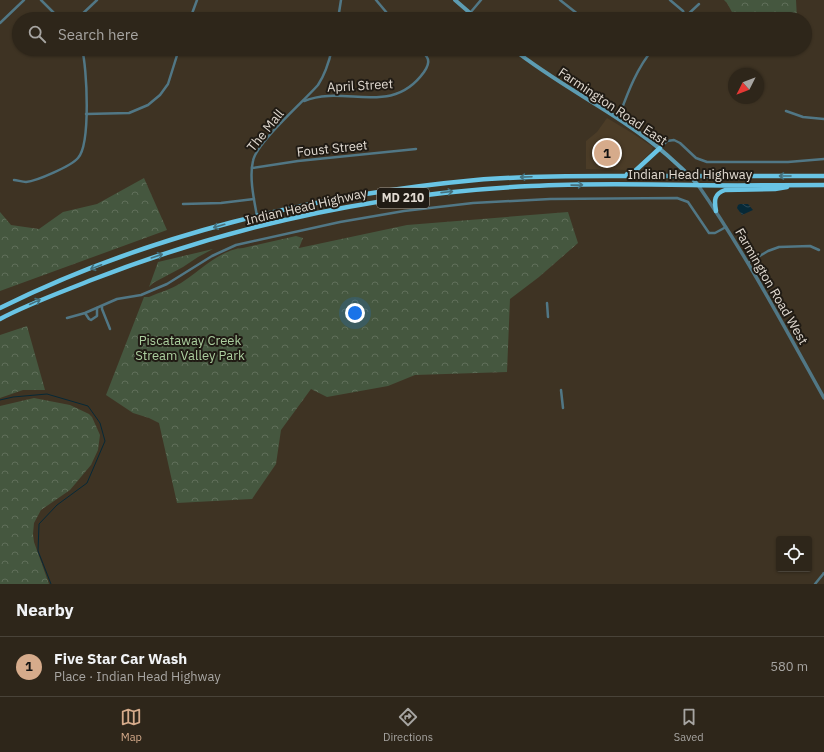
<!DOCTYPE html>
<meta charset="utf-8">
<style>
:root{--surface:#2e261a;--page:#362e23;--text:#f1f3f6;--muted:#a7a5a2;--line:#494339;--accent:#d6ab8b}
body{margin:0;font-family:"IBM Plex Sans",sans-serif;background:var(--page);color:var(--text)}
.controls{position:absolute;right:12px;bottom:12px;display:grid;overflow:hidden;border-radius:4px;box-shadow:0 1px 3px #0004}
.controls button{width:36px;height:36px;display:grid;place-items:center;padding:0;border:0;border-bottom:1px solid var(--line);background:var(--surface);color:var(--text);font:20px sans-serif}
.compass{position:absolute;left:728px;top:68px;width:36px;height:36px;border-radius:50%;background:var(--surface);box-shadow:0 1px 3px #0004;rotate:228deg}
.you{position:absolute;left:355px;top:313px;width:14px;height:14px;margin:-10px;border:3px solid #fff;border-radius:50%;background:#1a73e8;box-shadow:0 0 0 6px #1a73e833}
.badge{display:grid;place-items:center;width:26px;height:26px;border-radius:50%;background:var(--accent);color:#111;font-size:13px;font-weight:700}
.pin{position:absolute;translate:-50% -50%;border:2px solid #fff;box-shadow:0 1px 4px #0006}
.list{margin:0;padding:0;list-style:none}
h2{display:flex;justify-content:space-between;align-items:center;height:52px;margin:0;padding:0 16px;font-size:17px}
h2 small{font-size:13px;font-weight:400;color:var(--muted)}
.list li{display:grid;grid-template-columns:26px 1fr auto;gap:12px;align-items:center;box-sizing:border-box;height:60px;padding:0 16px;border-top:1px solid var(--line)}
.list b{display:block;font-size:15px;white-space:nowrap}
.list p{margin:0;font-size:13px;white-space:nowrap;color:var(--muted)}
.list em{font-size:13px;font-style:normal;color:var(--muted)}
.icon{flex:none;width:22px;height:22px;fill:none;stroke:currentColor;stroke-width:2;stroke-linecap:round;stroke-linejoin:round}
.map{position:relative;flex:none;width:824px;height:584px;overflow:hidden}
.search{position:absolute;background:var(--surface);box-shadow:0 1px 3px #0004;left:12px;right:12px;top:12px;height:44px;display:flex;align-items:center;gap:10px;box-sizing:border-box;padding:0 14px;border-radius:22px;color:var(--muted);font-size:15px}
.sheet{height:112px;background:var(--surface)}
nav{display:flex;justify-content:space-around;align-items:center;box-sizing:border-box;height:56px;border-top:1px solid var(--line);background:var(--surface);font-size:11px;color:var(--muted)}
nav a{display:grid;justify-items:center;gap:2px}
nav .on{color:var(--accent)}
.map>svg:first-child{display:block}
.built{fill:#4b3c27}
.forest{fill:url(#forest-crowns)}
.water{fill:url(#water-waves)}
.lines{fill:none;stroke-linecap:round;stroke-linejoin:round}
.stream{stroke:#072937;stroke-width:1}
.minor{stroke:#517785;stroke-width:2.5}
.tertiary{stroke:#517785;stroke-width:3.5}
.secondary{stroke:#5d9cb2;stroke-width:4}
.trunk{stroke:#69c4e4;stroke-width:4.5}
.oneway{stroke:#44707c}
.labels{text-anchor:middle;stroke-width:4;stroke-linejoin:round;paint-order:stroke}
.shield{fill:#201b14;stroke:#a7a198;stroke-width:1}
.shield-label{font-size:12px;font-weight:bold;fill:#e1dad1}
.street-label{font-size:13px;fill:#e1dad1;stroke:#201b14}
.park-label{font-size:13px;fill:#accf9f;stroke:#201b14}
</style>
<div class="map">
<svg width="824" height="584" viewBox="0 0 824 584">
<defs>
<pattern id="forest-crowns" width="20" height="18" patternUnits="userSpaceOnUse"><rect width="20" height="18" fill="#45573f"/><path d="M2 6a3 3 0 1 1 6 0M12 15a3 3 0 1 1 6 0" fill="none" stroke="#606f5a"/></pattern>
<pattern id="water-waves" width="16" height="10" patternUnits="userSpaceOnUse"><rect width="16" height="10" fill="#072937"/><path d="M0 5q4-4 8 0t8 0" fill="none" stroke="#2b4753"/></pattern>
</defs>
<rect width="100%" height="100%" fill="#3e3323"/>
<polygon class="built" points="607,118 632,133 653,147 651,152 635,168 626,170 586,169 586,141 597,132"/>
<g class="forest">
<polygon points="724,0 796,0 797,19 730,19 733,14 727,3"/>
<polygon points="144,178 167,230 0,291 0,212 11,225 39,229 63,212 97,204"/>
<path d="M 568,212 L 578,243 L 539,277 L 510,299 L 507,372 L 415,375 L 388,386 L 327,397 L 311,389 L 281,430 L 276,464 L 252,499 L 177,503 L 159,423 L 149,418 L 133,413 L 106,395 L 144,297 L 149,297 C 160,292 172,289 181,283 C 199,272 220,249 243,248 L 296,236 L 303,238 L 299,248 L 407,225 Z"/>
<polygon points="213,249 198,257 183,267 153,283 149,287 158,262"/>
<polygon points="27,326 45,390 23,390 0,398 0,335"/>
<polygon points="34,398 70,405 89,414 92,417 100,435 98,450 91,465 70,490 41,510 34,523 33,534 34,542 49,584 0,584 0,406"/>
</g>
<polygon class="water" points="740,204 748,204 753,210 742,215 737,208 738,205"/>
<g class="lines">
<polyline class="stream" points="0,400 13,397 47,394 88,406 100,423 105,441 87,483 57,505 39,524 38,551 51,584"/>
<g class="minor">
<polyline points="41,0 60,19"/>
<polyline points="376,0 392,19"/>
<polyline points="560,0 584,19"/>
<polyline points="670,0 683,11 685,17"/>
<polyline points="470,13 481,0"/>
<polyline points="77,19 97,0"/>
<polyline points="190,19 197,0"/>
<polyline points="338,19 341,0"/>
<polyline points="683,19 699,4"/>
<polyline points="0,23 24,0"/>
<path d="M 304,101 C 345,84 391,118 424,72 C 432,60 428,57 419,49"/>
<polyline points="786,111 803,117 824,119"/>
<polyline points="86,114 129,113 148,105 160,95 168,84 179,49"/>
<path d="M 618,119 C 627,95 636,69 653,49"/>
<polyline points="660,148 667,141 674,140 680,143 696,158 707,162 788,162 824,159"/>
<polyline points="252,168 298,161 416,149"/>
<path d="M 14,180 C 17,180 22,182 26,182 C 37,181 71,166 78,158 C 91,144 87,67 82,49"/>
<polyline points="183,204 221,203 254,199"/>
<path d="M 257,216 C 254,200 249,177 253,161 C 256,143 304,101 318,85 C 326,73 329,62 332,49"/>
<polyline points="748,263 768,251 779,247 810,246 819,250"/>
<polyline points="547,303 548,317"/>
<polyline points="102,307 102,309 110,329"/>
<polyline points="85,313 89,319 91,320 97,316 97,308"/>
<polyline points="67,318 85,313 117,299 141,295 167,284 212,256 236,245 340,222 404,211 473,203 550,199 677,198 688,202 709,233 715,233 726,227"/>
<polyline points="561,390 563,408"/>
<polyline points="815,584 824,573"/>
</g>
<path class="tertiary" d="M 698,185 C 745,253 784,326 824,398"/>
<g class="secondary">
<polyline points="455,0 477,19"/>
<path d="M 513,49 C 562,88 620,114 667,155 C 678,165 689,174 698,185"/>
</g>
<g class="trunk">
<polyline points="627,174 635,171 660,148"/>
<path d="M 716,211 C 714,200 714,194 725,190 L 775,189 L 787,187"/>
<path d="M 0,308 C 147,235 313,195 476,180 C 520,176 564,176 608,176 C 680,176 752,176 824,176"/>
<path d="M 0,319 C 30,303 62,292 94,279 C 233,225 381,193 531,186 C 585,183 639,184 692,185 C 736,186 780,185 824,185"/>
</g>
</g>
<defs><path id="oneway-shaft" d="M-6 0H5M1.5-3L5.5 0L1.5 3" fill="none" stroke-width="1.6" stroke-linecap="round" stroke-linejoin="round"/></defs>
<g class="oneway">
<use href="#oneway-shaft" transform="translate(785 176) rotate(-180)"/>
<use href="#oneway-shaft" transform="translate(526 177) rotate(178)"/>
<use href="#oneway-shaft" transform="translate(577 185) rotate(-1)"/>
<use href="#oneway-shaft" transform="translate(447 192) rotate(-6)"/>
<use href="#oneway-shaft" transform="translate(219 226) rotate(164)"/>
<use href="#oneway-shaft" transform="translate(157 256) rotate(-19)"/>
<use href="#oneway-shaft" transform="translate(96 267) rotate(159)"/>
<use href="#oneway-shaft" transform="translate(35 302) rotate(-25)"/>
</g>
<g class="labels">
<rect class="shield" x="377" y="188" width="52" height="20" rx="3"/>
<g class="shield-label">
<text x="403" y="202">MD 210</text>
</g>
<g class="street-label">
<text transform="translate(360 85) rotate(-3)" y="5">April Street</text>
<text transform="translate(613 106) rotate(34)" y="5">Farmington Road East</text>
<text transform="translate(265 130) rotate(-51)" y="5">The Mall</text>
<text transform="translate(332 148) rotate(-6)" y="5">Foust Street</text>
<text x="690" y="179">Indian Head Highway</text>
<text transform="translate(306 206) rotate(-13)" y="5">Indian Head Highway</text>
<text transform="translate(772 286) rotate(60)" y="5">Farmington Road West</text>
</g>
<g class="park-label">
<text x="190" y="345">Piscataway Creek<tspan x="190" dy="15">Stream Valley Park</tspan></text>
</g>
</g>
</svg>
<div class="controls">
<button><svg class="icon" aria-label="locate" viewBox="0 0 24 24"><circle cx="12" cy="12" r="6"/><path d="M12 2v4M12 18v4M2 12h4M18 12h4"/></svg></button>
</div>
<svg class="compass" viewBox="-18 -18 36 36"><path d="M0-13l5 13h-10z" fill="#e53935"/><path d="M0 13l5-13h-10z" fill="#a7a5a2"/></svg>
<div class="you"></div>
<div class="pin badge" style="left:607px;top:153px">1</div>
<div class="search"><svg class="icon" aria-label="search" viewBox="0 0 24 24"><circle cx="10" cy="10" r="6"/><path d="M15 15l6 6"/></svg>Search here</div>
</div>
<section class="sheet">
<h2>Nearby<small></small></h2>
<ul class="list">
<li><span class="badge">1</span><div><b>Five Star Car Wash</b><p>Place · Indian Head Highway</p></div><em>580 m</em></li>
</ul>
</section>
<nav>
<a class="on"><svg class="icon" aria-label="map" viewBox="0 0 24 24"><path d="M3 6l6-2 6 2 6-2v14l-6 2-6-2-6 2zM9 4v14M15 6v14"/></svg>Map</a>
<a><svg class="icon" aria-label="directions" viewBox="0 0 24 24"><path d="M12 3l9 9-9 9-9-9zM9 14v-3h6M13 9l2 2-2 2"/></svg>Directions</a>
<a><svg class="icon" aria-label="saved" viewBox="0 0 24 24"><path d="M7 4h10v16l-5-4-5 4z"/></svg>Saved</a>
</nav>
